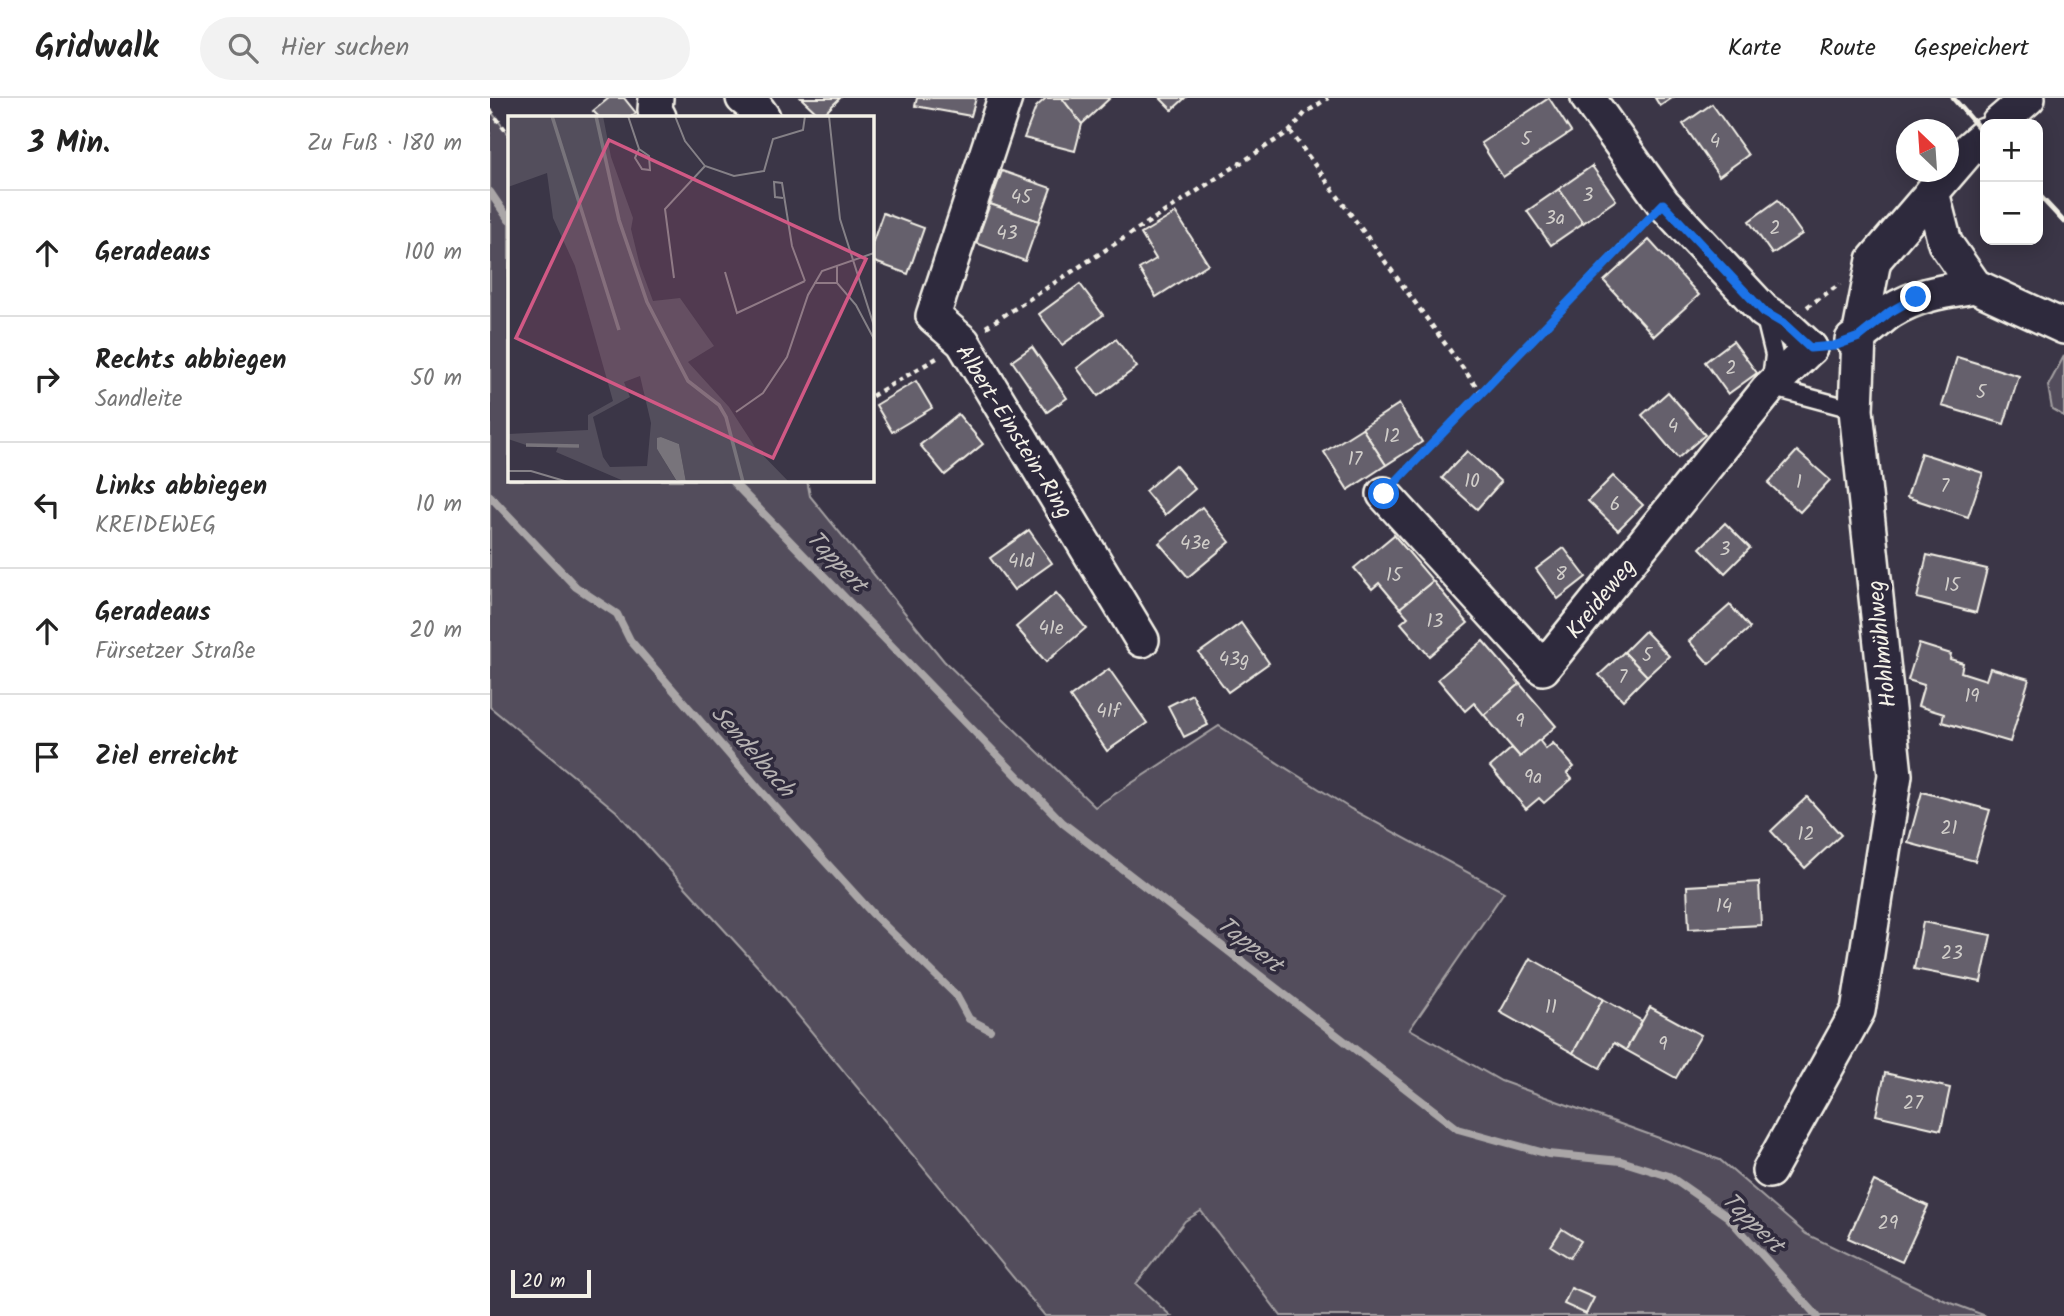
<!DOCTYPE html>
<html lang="de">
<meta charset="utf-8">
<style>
:root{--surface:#fff;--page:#f2f2f2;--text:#222;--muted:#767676;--line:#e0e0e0}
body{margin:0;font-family:Kalam,sans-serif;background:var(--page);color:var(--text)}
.controls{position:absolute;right:21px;top:21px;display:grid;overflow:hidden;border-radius:14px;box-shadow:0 4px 18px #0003}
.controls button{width:63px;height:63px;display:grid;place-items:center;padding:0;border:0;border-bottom:2px solid var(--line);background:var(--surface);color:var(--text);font:35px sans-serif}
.compass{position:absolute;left:1406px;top:21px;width:63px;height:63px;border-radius:50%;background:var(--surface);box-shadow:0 4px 18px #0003;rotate:335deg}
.scale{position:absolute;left:21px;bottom:18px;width:80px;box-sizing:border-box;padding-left:7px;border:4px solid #f4f1e8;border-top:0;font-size:19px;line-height:24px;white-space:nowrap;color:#f4f1e8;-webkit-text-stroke:5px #2f2a3d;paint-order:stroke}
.stop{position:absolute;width:21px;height:21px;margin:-16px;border:5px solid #1a73e8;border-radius:50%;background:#fff}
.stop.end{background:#1a73e8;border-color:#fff;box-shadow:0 2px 7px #0008}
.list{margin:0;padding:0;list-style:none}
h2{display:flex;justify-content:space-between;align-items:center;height:91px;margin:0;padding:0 28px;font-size:30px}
h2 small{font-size:23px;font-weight:400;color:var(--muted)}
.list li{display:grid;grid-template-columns:46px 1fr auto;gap:21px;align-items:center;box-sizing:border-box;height:126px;padding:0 28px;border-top:2px solid var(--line)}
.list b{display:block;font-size:26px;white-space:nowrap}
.list p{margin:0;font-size:23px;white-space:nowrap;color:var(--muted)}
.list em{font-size:23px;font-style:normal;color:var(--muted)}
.icon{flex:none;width:38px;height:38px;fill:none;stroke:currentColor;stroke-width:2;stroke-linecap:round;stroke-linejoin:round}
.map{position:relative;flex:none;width:1574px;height:1218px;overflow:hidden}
header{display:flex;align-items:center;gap:42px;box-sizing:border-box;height:98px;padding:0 35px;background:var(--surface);border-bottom:2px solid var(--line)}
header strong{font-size:33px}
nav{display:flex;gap:38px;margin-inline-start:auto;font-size:24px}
.search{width:490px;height:63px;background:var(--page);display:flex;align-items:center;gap:18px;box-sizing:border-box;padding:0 24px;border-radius:38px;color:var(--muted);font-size:26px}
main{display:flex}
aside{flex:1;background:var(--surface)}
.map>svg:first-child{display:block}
.green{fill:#534e5c;stroke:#a4a0a2;stroke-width:2}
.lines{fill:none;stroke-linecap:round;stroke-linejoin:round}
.stream{stroke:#aaa6a7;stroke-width:8}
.building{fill:#65616c;stroke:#f4f1e8;stroke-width:2}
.service-casing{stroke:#f4f1e8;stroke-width:21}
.minor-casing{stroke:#f4f1e8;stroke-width:38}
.path{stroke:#f4f1e8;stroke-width:4.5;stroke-dasharray:5 5;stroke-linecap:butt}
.service{stroke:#2f2a3d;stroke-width:16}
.minor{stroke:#2f2a3d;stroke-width:33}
.rail{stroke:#f4f1e8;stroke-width:5}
.route{stroke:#1a73e8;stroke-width:9}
.labels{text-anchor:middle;stroke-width:7;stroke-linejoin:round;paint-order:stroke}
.number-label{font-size:19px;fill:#d0cdc9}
.street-label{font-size:23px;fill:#f4f1e8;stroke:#2f2a3d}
.water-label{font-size:24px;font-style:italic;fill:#b6b2b2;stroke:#2f2a3d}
.inset-river{fill:none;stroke:#78747b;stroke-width:3.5}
.inset-road{fill:none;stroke:#858187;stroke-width:2}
.view{fill:#d15985;fill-opacity:0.15;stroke:#d15985;stroke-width:3.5}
.inset-edge{fill:none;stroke:#f4f1e8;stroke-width:3.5}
</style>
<header>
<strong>Gridwalk</strong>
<div class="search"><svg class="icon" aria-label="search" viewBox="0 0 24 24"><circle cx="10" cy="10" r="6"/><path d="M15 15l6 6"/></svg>Hier suchen</div>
<nav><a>Karte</a><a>Route</a><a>Gespeichert</a></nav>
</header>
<main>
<aside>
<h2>3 Min.<small>Zu Fuß · 180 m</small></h2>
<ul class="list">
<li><svg class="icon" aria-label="ahead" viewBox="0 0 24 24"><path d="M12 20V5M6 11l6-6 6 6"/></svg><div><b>Geradeaus</b></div><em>100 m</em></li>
<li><svg class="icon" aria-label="right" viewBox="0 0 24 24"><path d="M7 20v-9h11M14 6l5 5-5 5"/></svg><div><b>Rechts abbiegen</b><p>Sandleite</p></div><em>50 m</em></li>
<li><svg class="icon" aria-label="left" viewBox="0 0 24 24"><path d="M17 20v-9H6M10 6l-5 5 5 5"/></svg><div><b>Links abbiegen</b><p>KREIDEWEG</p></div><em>10 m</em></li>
<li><svg class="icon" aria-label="ahead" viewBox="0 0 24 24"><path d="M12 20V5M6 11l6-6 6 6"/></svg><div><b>Geradeaus</b><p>Fürsetzer Straße</p></div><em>20 m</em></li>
<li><svg class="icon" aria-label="arrive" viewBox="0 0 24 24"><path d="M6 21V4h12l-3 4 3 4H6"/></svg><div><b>Ziel erreicht</b></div></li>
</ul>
</aside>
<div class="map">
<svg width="1574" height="1218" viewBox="0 0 1574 1218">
<rect width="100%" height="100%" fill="#3b3647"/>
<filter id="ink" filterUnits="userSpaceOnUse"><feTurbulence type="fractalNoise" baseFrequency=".0143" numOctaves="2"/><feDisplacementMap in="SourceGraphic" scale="14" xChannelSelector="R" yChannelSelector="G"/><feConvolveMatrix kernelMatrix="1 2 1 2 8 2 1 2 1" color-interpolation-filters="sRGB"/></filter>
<g filter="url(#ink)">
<g class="green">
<polygon points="0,12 19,37 19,382 317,382 320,398 454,563 605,709 729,628 861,711 1014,794 920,931 1011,983 1230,1062 1316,1136 1456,1203 1496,1218 791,1218 711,1113 695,1123 646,1186 681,1218 555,1218 270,871 126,713 0,609"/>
<polygon points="1574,258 1574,318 1562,311 1558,288"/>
</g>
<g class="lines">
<g class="stream">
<polyline points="0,94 19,122"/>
<polyline points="241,382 573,725 968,1031 1058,1056 1131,1063 1179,1078 1238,1119 1327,1218"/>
<polyline points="0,398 86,489 127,516 140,542 270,692 383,816 466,897 479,921 500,932"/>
</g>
</g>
<g class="building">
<polygon points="119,0 134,0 146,15 140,19 109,19 103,13"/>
<polygon points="311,0 350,0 331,19"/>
<polygon points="427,0 486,0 481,18 425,8"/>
<polygon points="556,0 572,0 592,26 585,53 534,40 546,9"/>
<polygon points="572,0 620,0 592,26"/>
<polygon points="670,0 695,0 682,12"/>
<polygon points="1059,0 1081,34 1013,79 991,45"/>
<polygon points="1165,0 1182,0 1170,8"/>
<polygon points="1222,6 1258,57 1229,78 1193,26"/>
<polygon points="1102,68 1126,102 1093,125 1069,91"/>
<polygon points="512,73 561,90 549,123 500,106"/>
<polygon points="1069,91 1093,125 1061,147 1037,113"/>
<polygon points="1288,102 1312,136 1282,156 1259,123"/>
<polygon points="500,106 549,123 535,163 486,145"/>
<polygon points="393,115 434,130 418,176 382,163 382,146"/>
<polygon points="686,115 718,166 666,199 649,171 666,161 651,136"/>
<polygon points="1159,142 1209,197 1164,238 1114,183"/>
<polygon points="590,186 613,217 572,247 549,216"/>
<polygon points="626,241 647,269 608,298 587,270"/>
<polygon points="1243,243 1267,275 1238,296 1215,264"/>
<polygon points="542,249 577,300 557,314 522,263"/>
<polygon points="1467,259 1529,278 1514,326 1452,308"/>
<polygon points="426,283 442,310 402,334 386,307"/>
<polygon points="1178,294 1215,337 1188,360 1152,317"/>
<polygon points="909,306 932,344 896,367 872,330"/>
<polygon points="468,316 493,346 455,377 430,347"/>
<polygon points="872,330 896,367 858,392 834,354"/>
<polygon points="977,353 1011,384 987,411 952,380"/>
<polygon points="1307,353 1340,382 1310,414 1278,385"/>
<polygon points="1431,355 1493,375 1478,419 1417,399"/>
<polygon points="685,367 705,391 675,417 655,393"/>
<polygon points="1123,378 1153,407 1128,432 1098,403"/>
<polygon points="712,409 740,444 698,479 669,445"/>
<polygon points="1235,425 1260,450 1235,475 1210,450"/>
<polygon points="539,432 562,465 524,492 500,460"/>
<polygon points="904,437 943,483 910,510 889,485 882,491 864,470"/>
<polygon points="1074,450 1096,479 1068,501 1046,471"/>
<polygon points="1437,457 1497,471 1486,515 1427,500"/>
<polygon points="943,483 978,525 939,558 911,525 918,519 910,510"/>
<polygon points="566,495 596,530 556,564 526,529"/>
<polygon points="1240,507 1260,530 1219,566 1199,543"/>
<polygon points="751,525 779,565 738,594 709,555"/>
<polygon points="1155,533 1179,558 1157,578 1134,554"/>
<polygon points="993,543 1030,586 994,617 984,605 975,613 948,581"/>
<polygon points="1429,546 1461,556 1460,561 1473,565 1471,574 1496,582 1500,570 1539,581 1520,644 1452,624 1454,616 1428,608 1434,587 1418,582"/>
<polygon points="1134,554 1157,578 1133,602 1109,577"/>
<polygon points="619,571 657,625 617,653 580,599"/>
<polygon points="1030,586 1066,628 1030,659 994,617"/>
<polygon points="702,596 718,627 694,639 678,608"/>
<polygon points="1049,642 1056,651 1063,645 1084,669 1077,675 1082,681 1054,705 1049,700 1036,711 1000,669 1022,650 1030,659"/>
<polygon points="1432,694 1500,712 1485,763 1418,745"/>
<polygon points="1317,699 1351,737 1315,770 1281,733"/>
<polygon points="1269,784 1271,827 1199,831 1197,788"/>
<polygon points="1433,824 1501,837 1491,884 1424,871"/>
<polygon points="1040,860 1113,901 1083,955 1010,914"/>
<polygon points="1113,901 1152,923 1136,952 1124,945 1110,970 1083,955"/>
<polygon points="1160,909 1211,937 1186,980 1136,952"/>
<polygon points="1395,975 1460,990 1451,1032 1386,1017"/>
<polygon points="1384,1083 1438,1108 1412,1164 1358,1140"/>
<polygon points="1072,1131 1091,1143 1080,1160 1061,1148"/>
<polygon points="1081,1190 1104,1200 1096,1216 1074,1206"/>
</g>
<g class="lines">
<g class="service-casing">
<polyline id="service" points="1274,216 1284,257 1280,289 1366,312"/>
</g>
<g class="minor-casing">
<g id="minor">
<polyline points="166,0 165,12 169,19"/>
<polyline points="253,0 268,12 273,19"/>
<polyline points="515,0 443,218 473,244 652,542"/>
<polyline points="1098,0 1173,105 1274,213 1293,225 1320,250"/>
<polyline points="1508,26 1538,0"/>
<polyline points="1442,94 1455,145 1485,188 1574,229"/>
<path d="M 1362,242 C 1377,236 1388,221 1401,213 C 1428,196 1455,193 1485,188"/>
<polyline points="894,396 1053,570 1280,289 1320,250"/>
<polyline points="1279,1073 1368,913 1405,677 1366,312 1369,239 1384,162 1481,49 1495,37"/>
</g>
</g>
<g class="path">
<polyline points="0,12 19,37"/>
<polyline points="800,33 991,295"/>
<polyline points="1317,209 1350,186"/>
<polyline points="496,229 800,33 815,15 838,0"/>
<polyline points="382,298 447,260"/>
<polyline points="914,375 1153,126"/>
</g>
<use href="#service" class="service"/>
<use href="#minor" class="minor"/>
<g class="rail">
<polyline points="1463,0 1495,37"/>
<polyline points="1548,96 1574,124"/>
</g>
</g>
</g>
<g class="lines" filter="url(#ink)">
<polyline class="route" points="894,396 1173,106 1274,214 1293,225 1320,250 1344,248 1369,239 1400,214 1426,199"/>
</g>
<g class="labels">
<g class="number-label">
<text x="1036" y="47">5</text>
<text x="1225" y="49">4</text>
<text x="1098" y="103">3</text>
<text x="531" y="105">45</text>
<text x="1065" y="126">3a</text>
<text x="1285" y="136">2</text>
<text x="517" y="141">43</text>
<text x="1241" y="276">2</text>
<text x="1491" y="300">5</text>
<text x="1183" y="334">4</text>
<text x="902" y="344">12</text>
<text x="865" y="367">17</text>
<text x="982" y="389">10</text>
<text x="1309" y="390">1</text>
<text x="1455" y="394">7</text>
<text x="1125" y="412">6</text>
<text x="705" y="451">43e</text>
<text x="1235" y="457">3</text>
<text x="531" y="469">41d</text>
<text x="1071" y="482">8</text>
<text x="904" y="483">15</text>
<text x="1462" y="493">15</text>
<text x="945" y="529">13</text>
<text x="561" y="536">41e</text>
<text x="1157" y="563">5</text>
<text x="744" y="567">43g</text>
<text x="1133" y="585">7</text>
<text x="1482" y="604">19</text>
<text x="618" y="619">41f</text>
<text x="1030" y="629">9</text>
<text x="1043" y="685">9a</text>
<text x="1459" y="736">21</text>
<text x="1316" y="742">12</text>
<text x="1234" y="814">14</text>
<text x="1462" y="861">23</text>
<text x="1061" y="915">11</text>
<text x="1173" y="952">9</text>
<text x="1423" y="1011">27</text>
<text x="1398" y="1131">29</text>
</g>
<g class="street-label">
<text transform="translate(525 333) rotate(58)" y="8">Albert-Einstein-Ring</text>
<text transform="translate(1110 500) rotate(-51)" y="8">Kreideweg</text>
<text transform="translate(1391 546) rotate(-96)" y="8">Hohlmühlweg</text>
</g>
<g class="water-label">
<text transform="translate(347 463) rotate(46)" y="8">Tappert</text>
<text transform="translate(263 653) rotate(49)" y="8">Sendelbach</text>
<text transform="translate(760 846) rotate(38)" y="8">Tappert</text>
<text transform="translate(1263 1124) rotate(44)" y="8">Tappert</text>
</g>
</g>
<g transform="translate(18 18)">
<rect width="366" height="366" fill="#3b3647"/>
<path d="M 0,0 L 95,0 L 103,41 L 125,102 L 123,113 L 132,150 L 145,185 L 172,182 L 206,230 L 180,246 L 221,291 L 247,331 L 281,366 L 178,366 L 171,328 L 153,321 L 149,333 L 169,366 L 118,366 L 48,336 L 51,329 L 18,329 L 0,323 L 0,318 L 80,314 L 80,299 L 105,285 L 67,150 L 45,102 L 39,57 L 0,71 ZM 132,260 L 143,307 L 139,350 L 102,351 L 95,341 L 85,301 L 122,281 L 116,266 Z" fill="#534e5c" fill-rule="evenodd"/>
<path d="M 153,321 L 171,328 L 178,366 L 168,364 L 149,333 L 149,322 Z" fill="#78747b"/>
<path class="inset-river" d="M 44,0 L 111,214M 88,0 L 111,104 L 139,186 L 180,265 L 211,289 L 218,301 L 235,366M 18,329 L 71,330"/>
<path class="inset-road" d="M 120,0 L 131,33 L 127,42 L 134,53 L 142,54 L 141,40 L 131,33M 167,0 L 177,25 L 197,50 L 226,60 L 256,55 L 265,23 L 295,14 L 297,0M 321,0 L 332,103 L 366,210M 275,82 L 267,81 L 266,66 L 274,67 L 284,130 L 297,165M 329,149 L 329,167 L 348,189 L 366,223M 217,156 L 229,197 L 297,165M 166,162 L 157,93 L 197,50M 306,167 L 329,167M 228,296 L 255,277 L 279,241 L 300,179 L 314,155 L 366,137M 0,355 L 23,355 L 60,366"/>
<path class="view" d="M 101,24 L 358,143 L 265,342 L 8,222 Z"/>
<rect width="366" height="366" class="inset-edge"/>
</g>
</svg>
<div class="controls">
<button>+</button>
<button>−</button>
</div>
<svg class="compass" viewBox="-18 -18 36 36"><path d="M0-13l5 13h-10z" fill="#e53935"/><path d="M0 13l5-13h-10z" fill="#767676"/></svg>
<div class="scale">20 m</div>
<div class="stop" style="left:894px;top:396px"></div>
<div class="stop end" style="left:1426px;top:199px"></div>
</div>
</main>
